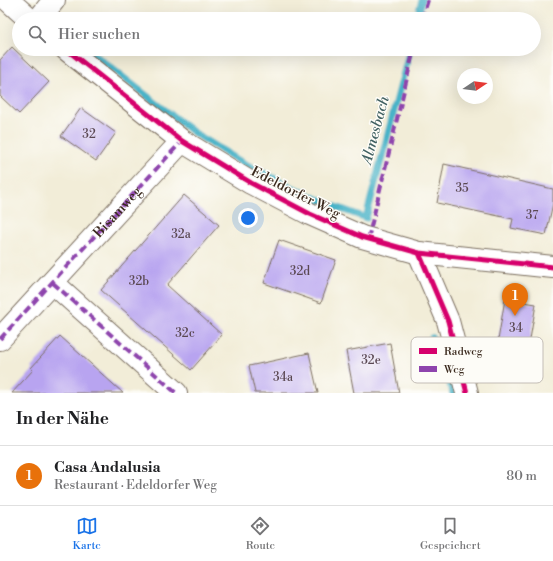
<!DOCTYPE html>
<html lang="de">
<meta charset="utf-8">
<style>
:root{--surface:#fff;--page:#f6f6f6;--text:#202124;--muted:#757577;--line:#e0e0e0;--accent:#1a73e8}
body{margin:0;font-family:"Libre Bodoni",serif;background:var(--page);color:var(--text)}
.compass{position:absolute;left:457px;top:68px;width:36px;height:36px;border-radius:50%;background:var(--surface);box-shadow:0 4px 16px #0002;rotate:77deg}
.you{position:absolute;left:248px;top:218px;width:14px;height:14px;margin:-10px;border:3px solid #fff;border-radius:50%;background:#1a73e8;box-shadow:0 0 0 6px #1a73e833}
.badge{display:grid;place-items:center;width:26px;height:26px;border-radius:50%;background:var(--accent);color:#fff;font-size:13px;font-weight:700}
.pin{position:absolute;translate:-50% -33px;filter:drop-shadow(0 1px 2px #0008)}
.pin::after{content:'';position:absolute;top:21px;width:14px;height:12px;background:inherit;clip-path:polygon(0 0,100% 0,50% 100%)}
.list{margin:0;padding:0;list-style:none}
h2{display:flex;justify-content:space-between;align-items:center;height:52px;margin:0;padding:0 16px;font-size:17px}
h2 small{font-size:13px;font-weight:400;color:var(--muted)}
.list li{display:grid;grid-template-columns:26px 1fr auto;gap:12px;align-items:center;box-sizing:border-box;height:60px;padding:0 16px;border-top:1px solid var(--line)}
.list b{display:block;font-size:15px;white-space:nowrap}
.list p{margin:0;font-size:13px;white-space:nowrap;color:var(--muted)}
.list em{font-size:13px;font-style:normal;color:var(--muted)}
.icon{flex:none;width:22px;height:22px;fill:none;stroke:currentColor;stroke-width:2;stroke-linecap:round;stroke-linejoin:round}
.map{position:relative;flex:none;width:553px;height:393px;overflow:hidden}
.search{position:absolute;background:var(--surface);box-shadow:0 4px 16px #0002;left:12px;right:12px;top:12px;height:44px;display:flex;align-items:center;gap:10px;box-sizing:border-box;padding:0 14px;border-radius:22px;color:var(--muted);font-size:15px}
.sheet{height:112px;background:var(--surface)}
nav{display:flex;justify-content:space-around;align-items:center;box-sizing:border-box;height:56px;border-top:1px solid var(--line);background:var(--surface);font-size:11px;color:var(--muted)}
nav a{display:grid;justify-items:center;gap:2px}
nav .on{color:var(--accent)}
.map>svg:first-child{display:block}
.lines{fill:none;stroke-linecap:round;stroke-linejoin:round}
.stream{stroke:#4ab3c8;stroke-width:7}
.building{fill:#b8a4f0}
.street-casing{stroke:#7b6e5f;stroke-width:24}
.street{stroke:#fff;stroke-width:22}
.quiet{stroke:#8e44ad;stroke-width:4;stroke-dasharray:8 4;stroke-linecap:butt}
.cycleway-casing{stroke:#fdfcf7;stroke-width:8}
.cycleway{stroke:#d6006c;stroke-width:5}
.labels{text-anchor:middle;stroke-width:3;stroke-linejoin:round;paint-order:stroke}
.number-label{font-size:12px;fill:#5a4852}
.street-label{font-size:14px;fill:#3b2a1e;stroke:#fdfcf7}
.water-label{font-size:15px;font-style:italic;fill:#416162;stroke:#fdfcf7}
.key{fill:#fdfcf7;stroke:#c3bdb6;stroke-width:1}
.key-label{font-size:11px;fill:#3b2a1e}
</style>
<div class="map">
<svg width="553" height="393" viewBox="0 0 553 393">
<rect width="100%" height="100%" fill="#fdfcf7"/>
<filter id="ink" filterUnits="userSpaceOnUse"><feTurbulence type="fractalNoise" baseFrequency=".025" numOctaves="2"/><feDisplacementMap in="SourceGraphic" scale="8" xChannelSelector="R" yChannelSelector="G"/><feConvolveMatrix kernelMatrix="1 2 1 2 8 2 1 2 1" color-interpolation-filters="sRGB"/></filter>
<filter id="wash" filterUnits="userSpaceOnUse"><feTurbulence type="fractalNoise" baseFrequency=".012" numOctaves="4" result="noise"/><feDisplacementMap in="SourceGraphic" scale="16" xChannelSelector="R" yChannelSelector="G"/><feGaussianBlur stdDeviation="0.9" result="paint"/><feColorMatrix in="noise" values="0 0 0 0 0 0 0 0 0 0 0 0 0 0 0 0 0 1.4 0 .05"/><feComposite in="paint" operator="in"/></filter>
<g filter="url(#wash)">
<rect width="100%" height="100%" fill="#f2edd8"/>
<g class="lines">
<g class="stream">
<polyline points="417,19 422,0"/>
<polyline points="87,49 193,132 241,162 289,186 328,204 366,218 410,49"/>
<polyline points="432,338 441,359"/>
<polyline points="450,384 453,393"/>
</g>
</g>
<g id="blocks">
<g class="building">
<polygon points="12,47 49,82 19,114 0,96 0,60"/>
<polygon points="81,108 116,133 96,161 61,136"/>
<polygon points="444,164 553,189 553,203 546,235 511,228 513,219 437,203"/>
<polygon points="184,195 219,225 167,285 222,335 191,370 101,290"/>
<polygon points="279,240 336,260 321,303 264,283"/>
<polygon points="505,299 536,304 527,357 496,352"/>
<polygon points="60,336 123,393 12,393 33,370 31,368"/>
<polygon points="390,343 399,393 354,393 346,351"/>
<polygon points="309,353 318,393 255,393 249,366"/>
</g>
</g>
</g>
<g filter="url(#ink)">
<use href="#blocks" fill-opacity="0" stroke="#7b6e5f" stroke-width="1"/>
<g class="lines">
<g class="street-casing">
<g id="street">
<polyline points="8,0 29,19"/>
<polyline points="39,19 54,0"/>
<polyline points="66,49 182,141 251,183 310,214 362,237 419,253 553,267"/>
<polyline points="419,253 448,321 467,393"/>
<polyline points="53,283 176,393"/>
<path id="s1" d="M 0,339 L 182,141"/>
</g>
</g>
<use href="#street" class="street"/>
<g class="quiet">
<polyline points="422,19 428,0"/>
<polyline points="368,239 414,49"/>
<polyline points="53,283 176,393"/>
<polyline points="0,339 182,141"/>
</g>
<g class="cycleway-casing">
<g id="cycleway">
<polyline points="66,49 182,141 251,183 310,214 362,237 419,253 553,267"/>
<polyline points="419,253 448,321 467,393"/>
</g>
</g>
<use href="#cycleway" class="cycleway"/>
</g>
</g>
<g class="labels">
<g class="number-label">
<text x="89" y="138">32</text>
<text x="462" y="192">35</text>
<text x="532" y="219">37</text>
<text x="181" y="238">32a</text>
<text x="300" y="275">32d</text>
<text x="139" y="285">32b</text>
<text x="516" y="332">34</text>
<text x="185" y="337">32c</text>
<text x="371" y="364">32e</text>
<text x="283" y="381">34a</text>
</g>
<g class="street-label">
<text transform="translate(296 192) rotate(27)" y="5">Edeldorfer Weg</text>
<text dy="5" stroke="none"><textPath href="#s1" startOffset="173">Bisamweg</textPath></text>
</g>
<g class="water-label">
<text transform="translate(375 130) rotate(-75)" y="5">Almesbach</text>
</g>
</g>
<rect x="411" y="337" width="132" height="46" rx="6" class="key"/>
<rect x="419" y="348" width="18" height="6" fill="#d6006c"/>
<rect x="419" y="366" width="18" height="6" fill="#8e44ad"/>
<g class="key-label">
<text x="444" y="355">Radweg</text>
<text x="444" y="373">Weg</text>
</g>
</svg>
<svg class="compass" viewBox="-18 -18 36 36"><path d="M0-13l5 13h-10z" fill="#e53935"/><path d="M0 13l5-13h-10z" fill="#757577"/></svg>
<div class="you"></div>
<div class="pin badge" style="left:515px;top:316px;background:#e8710a">1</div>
<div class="search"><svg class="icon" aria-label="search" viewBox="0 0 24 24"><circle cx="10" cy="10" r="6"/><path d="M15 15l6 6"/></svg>Hier suchen</div>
</div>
<section class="sheet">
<h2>In der Nähe<small></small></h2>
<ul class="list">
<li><span class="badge" style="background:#e8710a">1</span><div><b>Casa Andalusia</b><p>Restaurant · Edeldorfer Weg</p></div><em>80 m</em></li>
</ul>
</section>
<nav>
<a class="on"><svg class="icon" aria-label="map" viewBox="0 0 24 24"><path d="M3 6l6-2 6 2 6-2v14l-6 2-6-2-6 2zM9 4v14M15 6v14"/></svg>Karte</a>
<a><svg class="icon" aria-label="directions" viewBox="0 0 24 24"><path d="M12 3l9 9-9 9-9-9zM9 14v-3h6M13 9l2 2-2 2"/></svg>Route</a>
<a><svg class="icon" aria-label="saved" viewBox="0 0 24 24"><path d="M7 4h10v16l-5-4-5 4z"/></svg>Gespeichert</a>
</nav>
